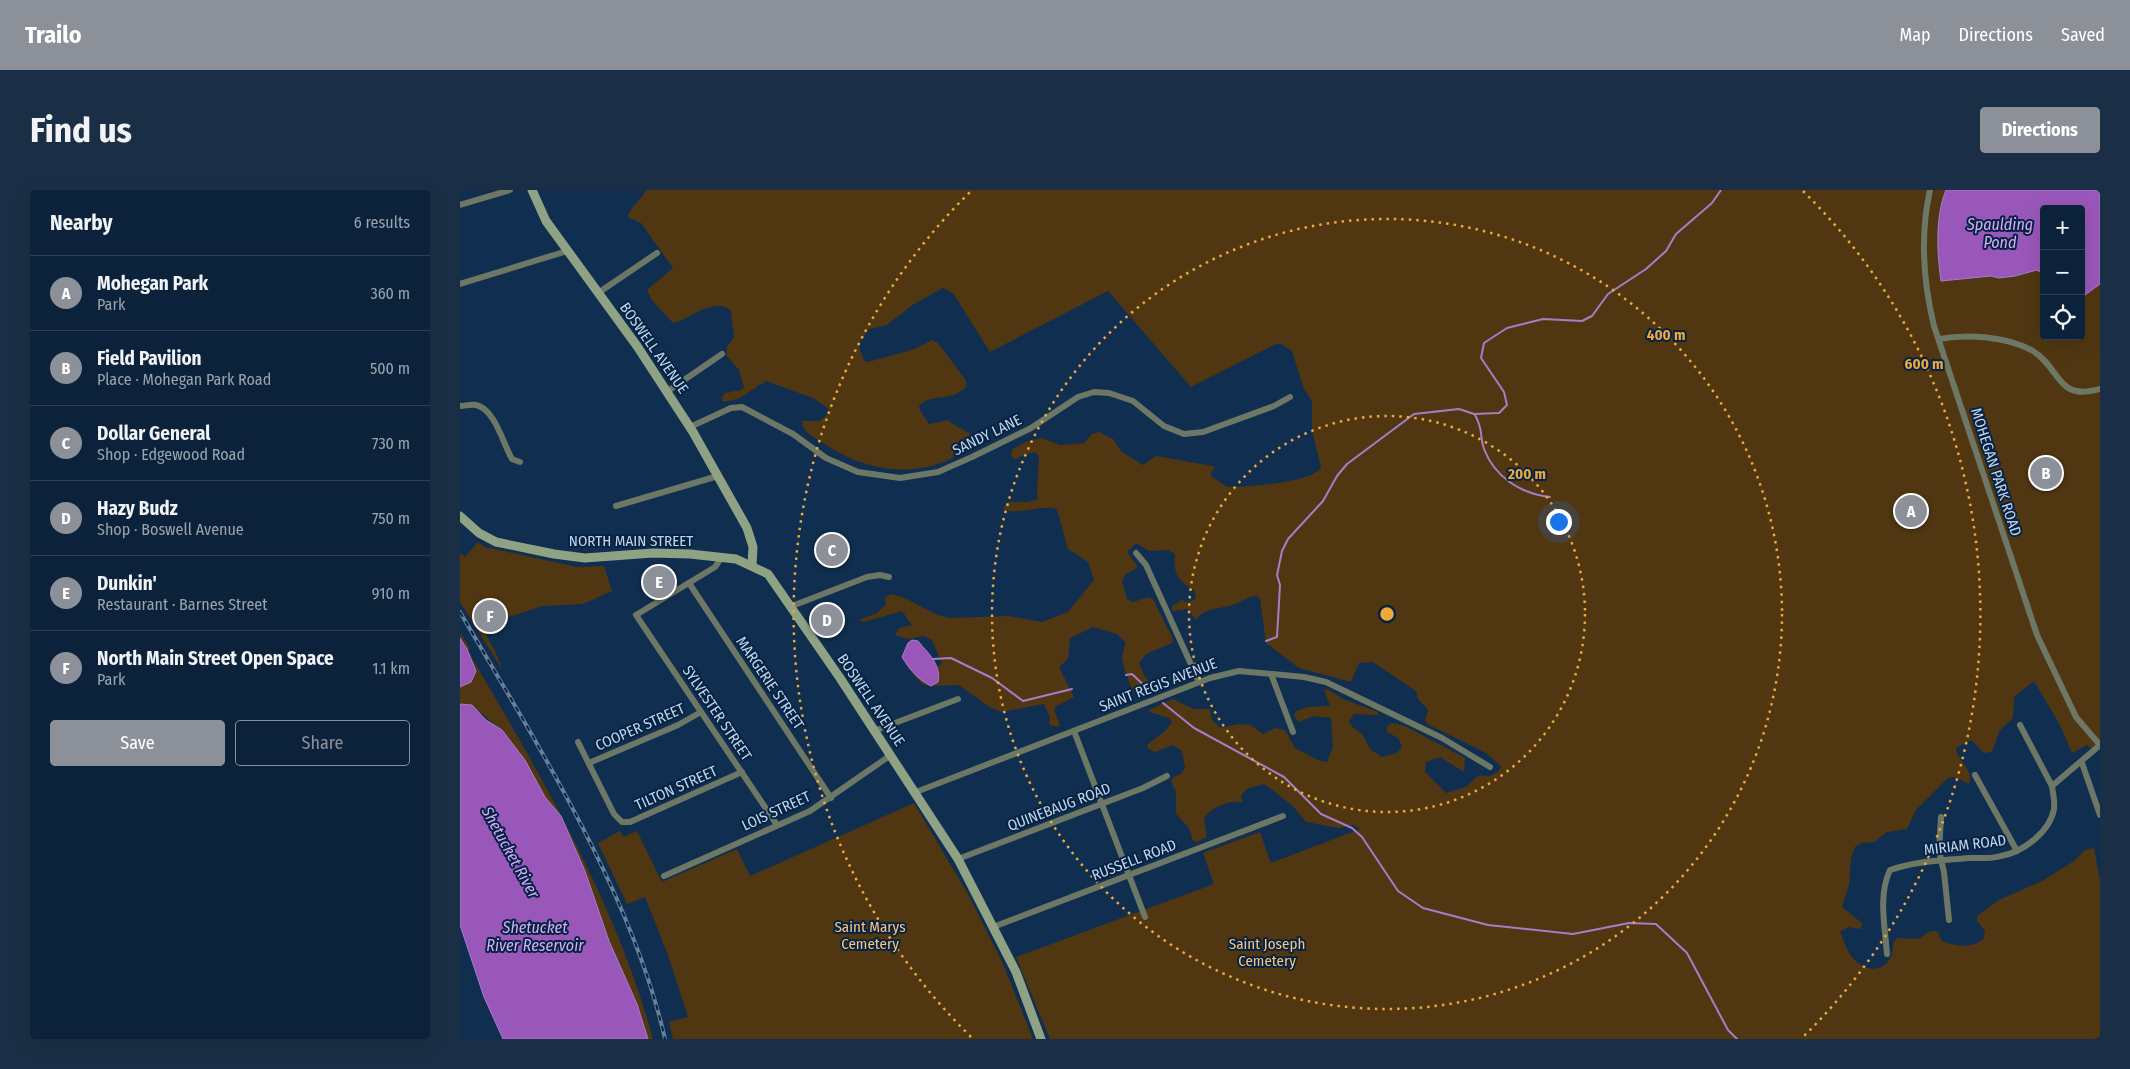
<!DOCTYPE html>
<meta charset="utf-8">
<style>
:root{--surface:#0c223b;--page:#1a2f46;--text:#f1f3f6;--muted:#9aa4af;--line:#2c3f55;--accent:#8c9099}
body{margin:0;font-family:"Fira Sans Condensed",sans-serif;background:var(--page);color:var(--text)}
.controls{position:absolute;right:15px;top:15px;display:grid;overflow:hidden;border-radius:5px;box-shadow:0 5px 20px #0002}
.controls button{width:45px;height:45px;display:grid;place-items:center;padding:0;border:0;border-bottom:1px solid var(--line);background:var(--surface);color:var(--text);font:25px sans-serif}
.you{position:absolute;left:1098px;top:331px;width:18px;height:18px;margin:-12px;border:4px solid #fff;border-radius:50%;background:#1a73e8;box-shadow:0 0 0 8px #1a73e833}
.badge{display:grid;place-items:center;width:32px;height:32px;border-radius:50%;background:var(--accent);color:#fff;font-size:16px;font-weight:700}
.pin{position:absolute;translate:-50% -50%;border:2px solid #fff;box-shadow:0 1px 5px #0006}
.list{margin:0;padding:0;list-style:none}
h2{display:flex;justify-content:space-between;align-items:center;height:65px;margin:0;padding:0 20px;font-size:21px}
h2 small{font-size:16px;font-weight:400;color:var(--muted)}
.list li{display:grid;grid-template-columns:32px 1fr auto;gap:15px;align-items:center;box-sizing:border-box;height:75px;padding:0 20px;border-top:1px solid var(--line)}
.list b{display:block;font-size:19px;white-space:nowrap}
.list p{margin:0;font-size:16px;white-space:nowrap;color:var(--muted)}
.list em{font-size:16px;font-style:normal;color:var(--muted)}
.actions{display:flex;gap:10px;padding:15px 20px}
.actions a{flex:1;padding:11px 0;border:1px solid var(--accent);border-radius:5px;text-align:center;font-size:18px;color:var(--accent)}
.actions .main{background:var(--accent);color:#fff}
.icon{flex:none;width:28px;height:28px;fill:none;stroke:currentColor;stroke-width:2;stroke-linecap:round;stroke-linejoin:round}
.map{position:relative;flex:none;width:1640px;height:849px;overflow:hidden;border-radius:5px}
header{display:flex;align-items:center;gap:30px;box-sizing:border-box;height:70px;padding:0 25px;background:var(--accent);color:#fff}
header strong{font-size:24px}
nav{display:flex;gap:28px;margin-inline-start:auto;font-size:18px}
.intro{display:flex;align-items:center;justify-content:space-between;box-sizing:border-box;height:120px;padding:0 30px}
h1{margin:0;font-size:35px}
.button{padding:12px 22px;border-radius:5px;background:var(--accent);color:#fff;font-size:18px;font-weight:700}
main{display:flex;gap:30px;padding:0 30px}
aside{flex:1;background:var(--surface);border-radius:5px;box-shadow:0 5px 20px #0002}
.map>svg:first-child{display:block}
.green{fill:#503712;fill-rule:evenodd}
.water{fill:#9a57ba;stroke:#a77dc9}
.lines{fill:none;stroke-linecap:round;stroke-linejoin:round}
.stream{stroke:#a77dc9;stroke-width:2}
.street{stroke:#6c7865;stroke-width:6}
.secondary{stroke:#90a284;stroke-width:9}
.rail-casing{stroke:#677f9b;stroke-width:4}
.rail{stroke:#052344;stroke-width:2;stroke-dasharray:5.5;stroke-linecap:butt}
.ring{fill:none;stroke:#eea83c;stroke-width:2.5;stroke-dasharray:2.5 5}
.labels{text-anchor:middle;stroke-width:4;stroke-linejoin:round;paint-order:stroke}
.street-label{font-size:15px;fill:#c4d6eb;stroke:#052344}
.park-label{font-size:15px;fill:#fec57a;stroke:#052344}
.water-label{font-size:16px;font-style:italic;fill:#dbabf5;stroke:#052344}
.centre{fill:#eea83c;stroke:#052344;stroke-width:2.5}
.ring-label{font-size:15px;text-anchor:middle;font-weight:bold;fill:#eea83c;stroke:#052344;stroke-width:4;stroke-linejoin:round;paint-order:stroke}
</style>
<header>
<strong>Trailo</strong>
<nav><a>Map</a><a>Directions</a><a>Saved</a></nav>
</header>
<div class="intro"><h1>Find us</h1><a class="button">Directions</a></div>
<main>
<aside>
<h2>Nearby<small>6 results</small></h2>
<ul class="list">
<li><span class="badge">A</span><div><b>Mohegan Park</b><p>Park</p></div><em>360 m</em></li>
<li><span class="badge">B</span><div><b>Field Pavilion</b><p>Place · Mohegan Park Road</p></div><em>500 m</em></li>
<li><span class="badge">C</span><div><b>Dollar General</b><p>Shop · Edgewood Road</p></div><em>730 m</em></li>
<li><span class="badge">D</span><div><b>Hazy Budz</b><p>Shop · Boswell Avenue</p></div><em>750 m</em></li>
<li><span class="badge">E</span><div><b>Dunkin'</b><p>Restaurant · Barnes Street</p></div><em>910 m</em></li>
<li><span class="badge">F</span><div><b>North Main Street Open Space</b><p>Park</p></div><em>1.1 km</em></li>
</ul>
<div class="actions"><a class="main">Save</a><a>Share</a></div>
</aside>
<div class="map">
<svg width="1640" height="849" viewBox="0 0 1640 849">
<rect width="100%" height="100%" fill="#102e4f"/>
<g class="green">
<path d="M 186,0 L 1640,0 L 1640,556 L 1633,560 L 1627,555 L 1612,563 L 1600,535 L 1574,491 L 1554,507 L 1553,528 L 1540,540 L 1532,562 L 1524,563 L 1511,550 L 1496,558 C 1497,572 1515,579 1509,594 L 1494,587 L 1488,588 L 1456,620 L 1447,639 L 1427,642 L 1414,652 L 1402,653 L 1395,657 L 1391,668 L 1389,695 L 1382,717 L 1403,734 L 1400,739 L 1389,737 L 1380,742 C 1384,750 1386,760 1392,767 C 1408,787 1434,781 1433,753 L 1437,748 L 1457,749 C 1465,747 1468,738 1478,742 L 1481,750 C 1495,757 1513,759 1524,748 L 1525,741 L 1517,731 L 1517,726 L 1539,710 L 1582,691 L 1614,671 L 1625,660 L 1634,658 L 1640,691 L 1640,849 L 590,849 L 556,767 L 754,694 L 743,663 L 800,642 L 811,673 L 900,639 L 893,635 L 879,638 L 846,632 L 832,615 L 804,594 C 795,597 784,597 781,607 L 783,613 C 772,608 749,618 744,629 L 747,647 L 737,652 L 733,651 L 729,638 L 716,624 L 716,602 L 711,591 L 713,587 L 721,584 L 725,578 L 722,561 L 713,555 L 695,562 L 687,558 L 688,554 L 705,541 L 712,532 L 709,528 L 690,522 L 689,520 L 713,509 L 734,519 L 750,519 L 752,530 L 760,538 L 779,534 L 791,535 L 803,544 L 815,538 L 825,540 L 835,558 L 858,570 L 867,572 L 873,557 L 871,528 L 853,526 L 839,532 L 834,526 L 835,522 L 847,517 L 870,516 L 864,500 L 867,499 L 883,509 L 918,522 L 918,525 L 894,524 L 889,531 L 891,536 L 902,544 L 911,560 L 922,567 L 937,563 L 942,556 L 938,548 L 927,542 L 927,537 L 931,533 L 945,536 L 1005,568 L 1004,582 L 980,567 L 966,572 L 965,582 L 986,603 L 1006,597 L 1019,585 C 1029,587 1034,586 1041,578 L 1040,575 L 1026,563 L 967,534 L 965,530 L 968,520 L 958,509 L 956,501 L 913,472 L 899,473 L 891,492 L 839,478 L 806,453 L 800,409 L 797,406 C 787,406 784,411 775,414 C 761,420 746,416 736,430 L 728,419 L 713,421 L 711,417 L 722,410 L 728,413 L 736,408 L 734,400 C 719,392 712,382 715,364 L 708,360 L 689,361 L 676,353 L 667,362 L 678,377 L 665,385 L 662,391 L 667,409 L 673,412 L 689,407 L 693,409 L 713,449 L 712,453 L 686,464 L 679,473 L 685,487 L 697,499 L 680,505 L 674,503 C 671,498 662,473 662,468 C 662,462 666,458 665,452 L 657,444 L 633,437 L 610,448 L 608,469 L 599,477 L 614,507 L 595,517 C 593,525 601,530 599,537 L 589,535 L 590,527 L 584,514 L 541,522 L 528,516 L 499,495 L 471,496 L 462,494 L 448,477 L 476,478 L 482,473 L 472,450 L 464,446 L 448,449 L 435,445 L 439,438 L 452,435 L 442,421 L 404,432 L 399,430 L 417,423 L 426,414 L 425,408 L 430,404 L 445,408 L 477,425 L 490,428 L 547,426 L 582,432 L 608,422 L 634,390 L 628,372 L 608,359 L 597,319 C 583,314 551,327 543,318 L 549,312 L 567,312 L 578,309 L 577,302 L 579,266 L 575,262 L 563,265 L 554,270 L 551,265 L 553,259 L 565,252 L 582,248 L 600,255 L 624,253 L 632,244 L 639,242 L 653,249 L 662,262 L 683,275 L 696,266 L 753,276 L 755,278 L 751,282 L 751,286 L 767,297 C 785,297 854,293 861,277 L 852,241 L 852,211 L 844,199 L 832,161 L 821,154 L 816,154 L 731,197 L 648,101 L 530,162 L 493,103 L 483,98 L 454,114 L 427,135 L 409,139 L 400,152 L 399,158 L 404,170 L 408,172 L 455,159 L 472,150 L 478,153 L 505,189 L 507,196 C 490,214 471,202 459,216 L 461,222 L 469,234 L 488,230 C 495,237 506,240 514,246 L 514,254 C 466,293 406,284 359,250 C 352,246 341,240 342,231 L 360,231 L 369,223 L 368,218 L 353,208 L 306,191 L 278,209 L 263,212 L 262,207 L 265,203 L 281,200 L 284,197 L 279,180 L 266,165 L 267,157 L 274,147 L 271,121 C 255,105 229,130 213,133 L 192,110 L 187,100 L 213,78 L 181,33 L 168,27 C 170,16 181,11 186,0 ZM 1584,19 L 1621,19 L 1621,146 L 1584,146 Z"/>
<polygon points="18,352 25,357 117,377 144,376 152,401 123,414 83,416 21,436 35,461 43,481 0,412 0,363 5,367"/>
<path d="M 0,442 L 10,459 L 8,461 C 80,585 155,709 193,849 L 188,849 L 177,814 L 149,751 L 125,681 L 101,626 L 85,607 L 65,570 L 44,543 L 12,515 L 0,514 L 0,497 L 13,490 C 17,467 0,459 0,442 Z"/>
<polygon points="454,613 508,704 543,774 573,849 213,849 209,832 228,827 208,765 185,707 167,714 138,653 160,641 163,647 177,641 202,692 277,659 290,686"/>
</g>
<g class="water">
<path d="M 1486,0 L 1640,0 L 1640,94 L 1621,108 L 1621,19 L 1584,19 L 1584,84 L 1577,80 L 1555,86 L 1539,88 L 1531,86 L 1481,91 C 1477,63 1475,27 1486,0 Z"/>
<polygon points="0,448 7,459 16,481 11,492 0,497"/>
<path d="M 452,450 L 458,451 C 467,462 482,475 478,492 L 471,496 C 457,489 450,480 442,467 L 448,453 Z"/>
<polygon points="0,514 12,515 26,530 42,540 65,570 85,607 101,626 125,681 149,751 177,814 188,849 43,849 24,807 0,735"/>
</g>
<g class="lines">
<g class="stream">
<path d="M 1015,225 C 1024,241 1019,245 1024,259 C 1035,288 1062,304 1090,307"/>
<polyline points="806,451 817,447 820,395 817,385 822,361 828,349 863,311 877,286 887,274 954,224 999,219 1014,224 1039,223 1047,215 1044,202 1021,168 1024,153 1047,138 1083,129 1122,131 1132,126 1148,104 1186,79 1206,61 1216,44 1252,13 1261,0"/>
<polyline points="473,469 491,468 532,488 563,511 612,499"/>
<polyline points="666,485 672,484 691,502"/>
<polyline points="703,513 734,538 824,587 861,624 892,638 902,647 938,701 963,718 1028,735 1113,744 1169,733 1196,734 1227,763 1268,840 1277,849"/>
</g>
<g class="street">
<polyline points="0,15 50,0"/>
<polyline points="0,94 107,61"/>
<polyline points="138,103 197,63"/>
<path d="M 1479,149 C 1507,144 1547,146 1573,161 C 1601,178 1596,212 1640,199"/>
<polyline points="208,201 262,164"/>
<path d="M 0,216 C 5,216 11,214 16,215 C 35,219 43,254 52,269 L 60,272"/>
<polyline points="230,237 271,218 282,217 333,244 366,268 398,282 440,288 478,282 512,267 571,238 618,207 634,202 649,203 673,211 704,236 724,244 743,242 814,216 830,207"/>
<polyline points="156,316 258,286"/>
<polyline points="676,363 686,375 739,492"/>
<polyline points="262,367 255,377 176,425 317,635"/>
<polyline points="229,393 371,608"/>
<polyline points="332,416 407,387 420,385 429,387"/>
<polyline points="811,484 833,542"/>
<polyline points="1560,535 1592,596"/>
<polyline points="414,541 498,509"/>
<polyline points="614,541 685,727"/>
<polyline points="118,552 154,624 162,632 170,632 282,582"/>
<polyline points="129,573 218,535 241,522"/>
<polyline points="1622,573 1640,625"/>
<polyline points="1515,585 1557,661"/>
<polyline points="456,602 750,488 779,481 844,487 866,492 982,548 1030,577"/>
<polyline points="1481,627 1479,661 1484,682 1489,730"/>
<polyline points="498,669 683,598 707,586"/>
<polyline points="204,686 350,621 431,565"/>
<polyline points="533,737 823,626"/>
<path d="M 1427,764 C 1425,737 1418,705 1430,680 C 1456,671 1483,670 1510,668 C 1520,668 1532,669 1541,666 C 1563,662 1590,642 1594,619 C 1595,612 1593,603 1592,596 L 1640,555 L 1616,527 L 1577,445 L 1474,136 C 1463,91 1460,45 1470,0"/>
</g>
<g class="secondary">
<polyline points="72,0 86,31 177,156 233,242 287,338 293,357 292,375"/>
<polyline points="0,326 19,343 36,352 94,364 125,368 193,363 230,364 276,369 308,384 380,488 498,669 556,782 581,849"/>
</g>
<g class="rail-casing">
<path id="rail" d="M 0,422 C 75,551 172,703 205,849"/>
</g>
<use href="#rail" class="rail"/>
</g>
<g class="ring">
<circle cx="927" cy="424" r="198"/>
<circle cx="927" cy="424" r="395"/>
<path d="M511 847A593 593 0 0 1 511 1M1343 1A593 593 0 0 1 1343 847"/>
</g>
<g class="labels">
<g class="street-label">
<text transform="translate(194 158) rotate(55)" y="5">BOSWELL AVENUE</text>
<text transform="translate(527 245) rotate(-26)" y="5">SANDY LANE</text>
<text transform="translate(1536 282) rotate(72)" y="5">MOHEGAN PARK ROAD</text>
<text x="171" y="356">NORTH MAIN STREET</text>
<text transform="translate(310 493) rotate(56)" y="5">MARGERIE STREET</text>
<text transform="translate(698 495) rotate(-21)" y="5">SAINT REGIS AVENUE</text>
<text transform="translate(411 510) rotate(56)" y="5">BOSWELL AVENUE</text>
<text transform="translate(257 523) rotate(56)" y="5">SYLVESTER STREET</text>
<text transform="translate(180 537) rotate(-24)" y="5">COOPER STREET</text>
<text transform="translate(216 598) rotate(-24)" y="5">TILTON STREET</text>
<text transform="translate(599 617) rotate(-21)" y="5">QUINEBAUG ROAD</text>
<text transform="translate(316 621) rotate(-25)" y="5">LOIS STREET</text>
<text transform="translate(1505 655) rotate(-7)" y="5">MIRIAM ROAD</text>
<text transform="translate(674 670) rotate(-21)" y="5">RUSSELL ROAD</text>
</g>
<g class="park-label">
<text x="410" y="742">Saint Marys<tspan x="410" dy="17">Cemetery</tspan></text>
<text x="807" y="759">Saint Joseph<tspan x="807" dy="17">Cemetery</tspan></text>
</g>
<g class="water-label">
<text x="1540" y="40">Spaulding<tspan x="1540" dy="18">Pond</tspan></text>
<text transform="translate(51 662) rotate(61)" y="6">Shetucket River</text>
<text x="75" y="743">Shetucket<tspan x="75" dy="18">River Reservoir</tspan></text>
</g>
</g>
<circle cx="927" cy="424" r="8" class="centre"/>
<g class="ring-label">
<text x="1206" y="150">400 m</text>
<text x="1464" y="179">600 m</text>
<text x="1067" y="289">200 m</text>
</g>
</svg>
<div class="controls">
<button>+</button>
<button>−</button>
<button><svg class="icon" aria-label="locate" viewBox="0 0 24 24"><circle cx="12" cy="12" r="6"/><path d="M12 2v4M12 18v4M2 12h4M18 12h4"/></svg></button>
</div>
<div class="you"></div>
<div class="pin badge" style="left:1451px;top:321px">A</div>
<div class="pin badge" style="left:1586px;top:283px">B</div>
<div class="pin badge" style="left:372px;top:360px">C</div>
<div class="pin badge" style="left:367px;top:430px">D</div>
<div class="pin badge" style="left:199px;top:392px">E</div>
<div class="pin badge" style="left:30px;top:426px">F</div>
</div>
</main>
